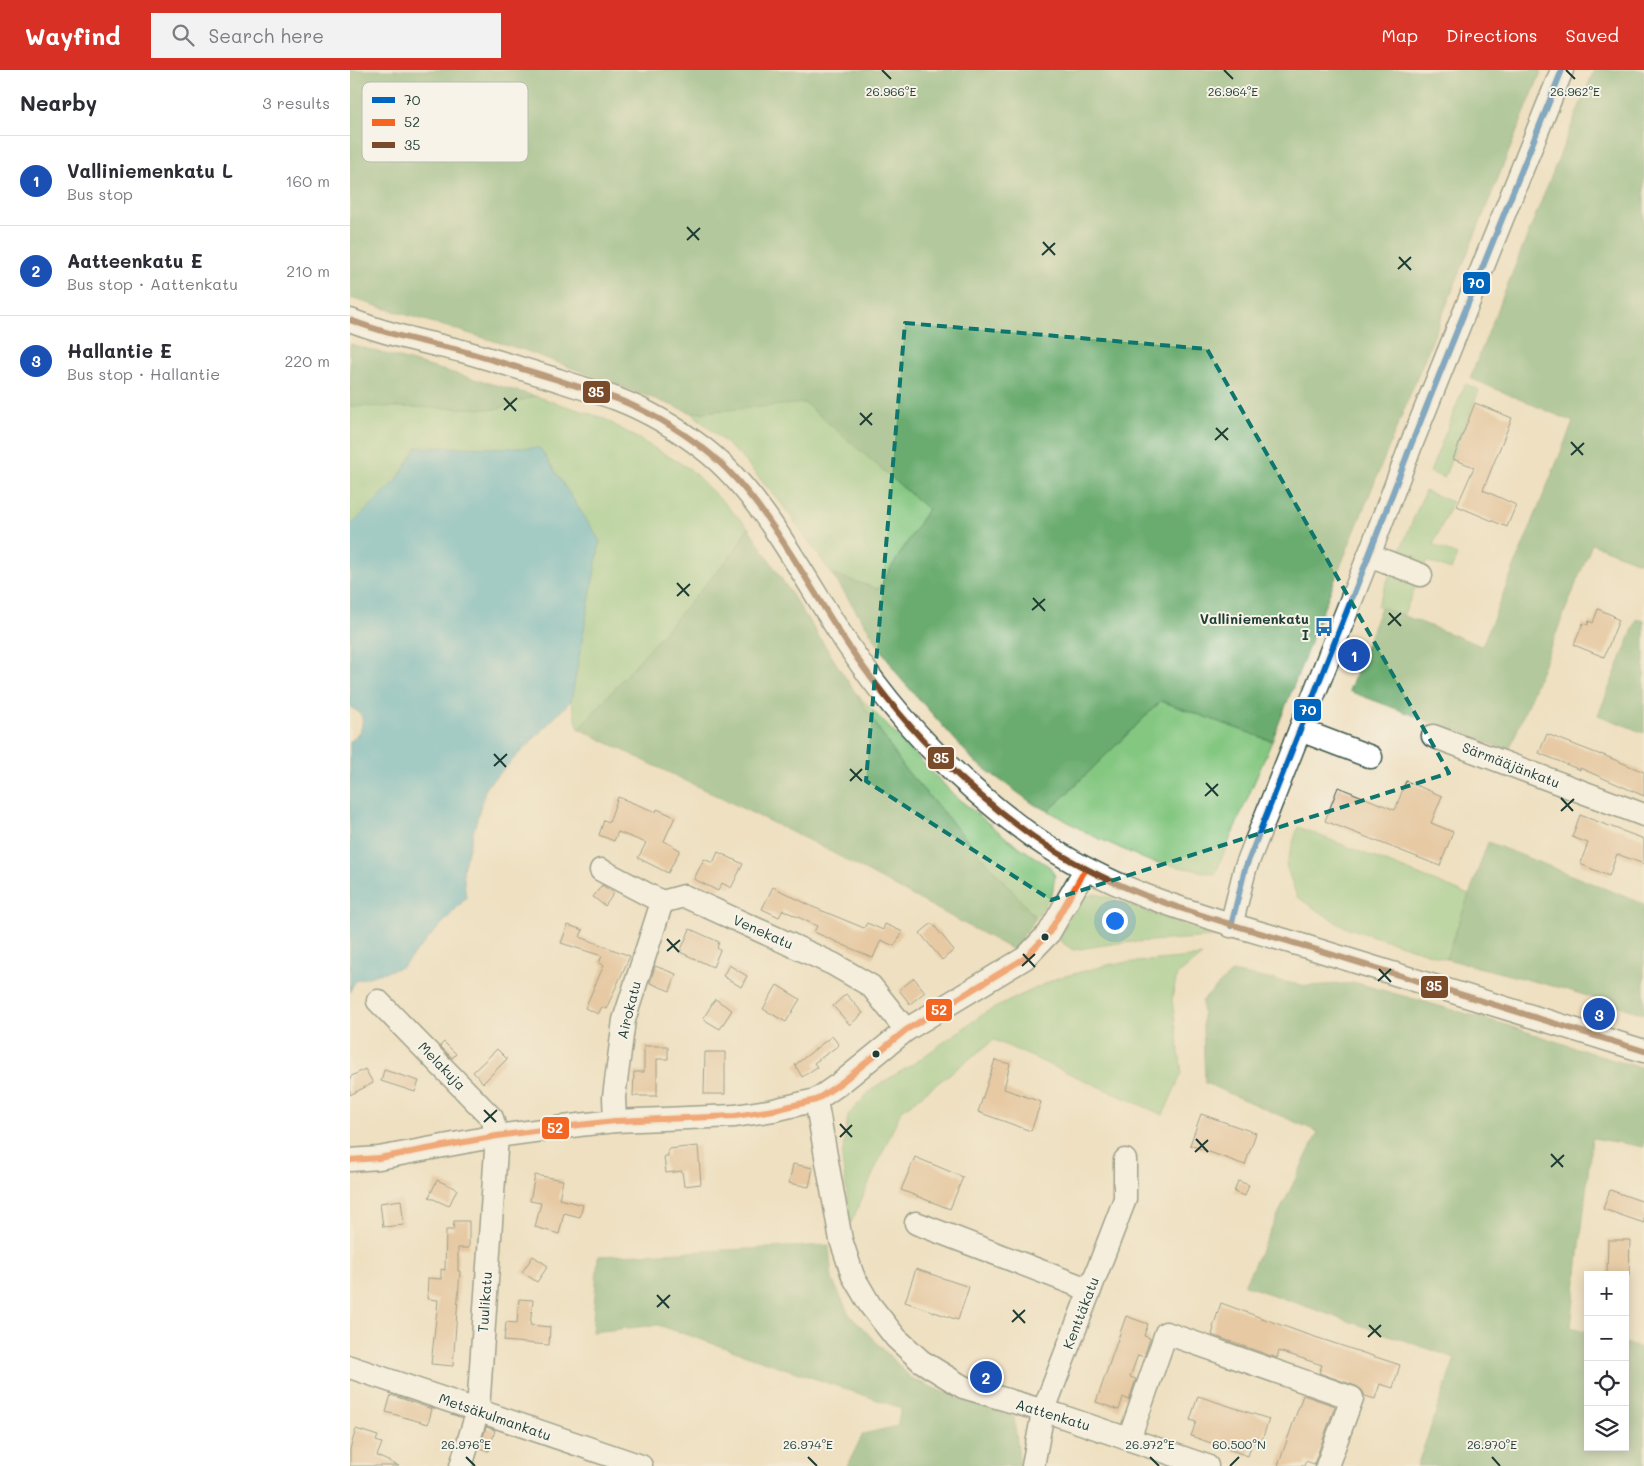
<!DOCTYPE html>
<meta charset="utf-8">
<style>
:root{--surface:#fff;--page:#f2f2f3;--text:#2b2b33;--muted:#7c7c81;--line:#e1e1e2;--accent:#d93025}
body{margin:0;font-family:Mali,sans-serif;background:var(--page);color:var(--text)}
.controls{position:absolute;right:15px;bottom:15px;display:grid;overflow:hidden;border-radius:0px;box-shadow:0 2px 12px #0003}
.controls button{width:45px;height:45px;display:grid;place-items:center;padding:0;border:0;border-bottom:1px solid var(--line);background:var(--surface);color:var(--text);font:25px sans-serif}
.you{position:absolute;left:764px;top:850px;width:18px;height:18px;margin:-12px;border:4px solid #fff;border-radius:50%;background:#1a73e8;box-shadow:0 0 0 8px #1a73e833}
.badge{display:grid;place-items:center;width:32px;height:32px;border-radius:50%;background:var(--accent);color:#fff;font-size:16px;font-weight:700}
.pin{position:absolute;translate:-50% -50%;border:2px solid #fff;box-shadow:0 1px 5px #0006}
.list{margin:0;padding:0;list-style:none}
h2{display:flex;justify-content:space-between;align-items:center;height:65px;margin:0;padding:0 20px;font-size:21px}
h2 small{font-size:16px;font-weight:400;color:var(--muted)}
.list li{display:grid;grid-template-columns:32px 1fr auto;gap:15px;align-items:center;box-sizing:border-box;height:90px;padding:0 20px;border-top:1px solid var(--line)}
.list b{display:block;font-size:19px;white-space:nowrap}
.list p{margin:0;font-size:16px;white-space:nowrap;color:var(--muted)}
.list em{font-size:16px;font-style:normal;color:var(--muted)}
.icon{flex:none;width:28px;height:28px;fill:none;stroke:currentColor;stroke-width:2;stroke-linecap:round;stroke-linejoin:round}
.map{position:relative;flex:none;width:1294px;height:1396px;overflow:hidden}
header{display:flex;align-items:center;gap:30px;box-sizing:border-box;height:70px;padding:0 25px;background:var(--accent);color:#fff}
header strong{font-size:24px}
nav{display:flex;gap:28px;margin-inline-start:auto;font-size:18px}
.search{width:350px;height:45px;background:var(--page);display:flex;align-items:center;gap:12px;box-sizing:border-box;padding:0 18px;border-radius:0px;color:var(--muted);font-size:19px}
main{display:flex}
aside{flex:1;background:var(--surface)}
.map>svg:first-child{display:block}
.green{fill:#84c781;stroke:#52825a}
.forest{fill:#6bac6f;stroke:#457452}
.water{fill:#48b0c7;stroke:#34767e}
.building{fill:#ddae80}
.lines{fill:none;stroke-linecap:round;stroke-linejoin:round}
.minor-casing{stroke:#3e5549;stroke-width:25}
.minor{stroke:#fff;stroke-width:22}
.bus-1-casing{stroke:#f7f3e8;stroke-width:10}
.bus-2-casing{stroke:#f7f3e8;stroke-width:10}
.bus-3-casing{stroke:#f7f3e8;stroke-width:10}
.bus-1{stroke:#0065bd;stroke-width:6}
.bus-2{stroke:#f26522;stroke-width:6}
.bus-3{stroke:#7a4b2a;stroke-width:6}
.marked{fill:none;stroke:#0f766e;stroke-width:4;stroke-dasharray:10 6;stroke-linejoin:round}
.ticks{fill:none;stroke:#1f3d34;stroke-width:2}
.bus-dot{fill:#1f3d34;stroke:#f7f3e8;stroke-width:2}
.labels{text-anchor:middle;stroke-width:4;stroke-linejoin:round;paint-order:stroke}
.poi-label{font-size:14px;font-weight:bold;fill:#1f3d34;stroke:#f7f3e8;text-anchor:end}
.street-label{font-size:14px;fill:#1f3d34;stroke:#f7f3e8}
.key{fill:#f7f3e8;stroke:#b6bcb2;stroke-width:1}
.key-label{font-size:14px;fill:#1f3d34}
.ticks-label{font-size:12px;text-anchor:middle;fill:#1f3d34;stroke:#f7f3e8;stroke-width:4;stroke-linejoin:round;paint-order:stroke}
.line-badge{stroke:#f7f3e8;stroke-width:2}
.badge-label{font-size:14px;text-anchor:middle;font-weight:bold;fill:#fff}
</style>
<header>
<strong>Wayfind</strong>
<div class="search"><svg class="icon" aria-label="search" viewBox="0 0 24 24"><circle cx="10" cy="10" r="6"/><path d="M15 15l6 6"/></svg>Search here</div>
<nav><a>Map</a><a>Directions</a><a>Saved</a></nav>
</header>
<main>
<aside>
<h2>Nearby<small>3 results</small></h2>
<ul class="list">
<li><span class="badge" style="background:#1a4fb4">1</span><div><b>Valliniemenkatu L</b><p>Bus stop</p></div><em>160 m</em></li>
<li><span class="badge" style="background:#1a4fb4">2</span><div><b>Aatteenkatu E</b><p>Bus stop · Aattenkatu</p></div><em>210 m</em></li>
<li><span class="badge" style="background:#1a4fb4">3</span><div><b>Hallantie E</b><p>Bus stop · Hallantie</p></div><em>220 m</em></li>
</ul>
</aside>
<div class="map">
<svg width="1294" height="1396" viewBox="0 0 1294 1396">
<rect width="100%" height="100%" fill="#f7f3e8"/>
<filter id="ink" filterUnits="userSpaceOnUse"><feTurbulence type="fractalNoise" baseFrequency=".02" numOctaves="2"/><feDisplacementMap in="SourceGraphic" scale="10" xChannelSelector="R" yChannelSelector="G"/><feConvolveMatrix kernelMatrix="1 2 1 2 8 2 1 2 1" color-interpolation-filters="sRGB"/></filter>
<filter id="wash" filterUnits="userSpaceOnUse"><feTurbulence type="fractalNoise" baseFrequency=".0096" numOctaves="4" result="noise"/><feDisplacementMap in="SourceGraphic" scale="20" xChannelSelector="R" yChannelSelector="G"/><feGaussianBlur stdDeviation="1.12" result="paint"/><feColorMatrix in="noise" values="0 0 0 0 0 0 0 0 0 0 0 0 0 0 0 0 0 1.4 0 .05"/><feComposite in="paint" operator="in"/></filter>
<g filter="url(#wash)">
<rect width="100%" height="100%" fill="#efe0c1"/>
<g class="green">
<polygon points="1115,314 1129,320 1094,408 1080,402"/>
<polygon points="185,326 253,348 340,399 398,457 385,481 229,659 221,631 250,471 67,377 49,407 0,456 0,336 146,339"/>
<polygon points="455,332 578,439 528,519 482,504 431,433 389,385 342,343"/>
<polygon points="1075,421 1102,432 1083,475 1107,485 1101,500 1077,491 1053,546 1027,536"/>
<polygon points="503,620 605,726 659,770 700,797 705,806 702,824 686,848 554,698"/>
<polygon points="811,631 922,671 865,804 799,791 741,765 699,741"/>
<polygon points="948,757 1119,825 1096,889 992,856 947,827 936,795"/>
<path d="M 746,824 L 758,827 L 866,867 L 768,873 L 723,880 L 710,871 C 711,860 725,834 734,828 C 737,826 742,825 746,824 Z"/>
<polygon points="852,886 827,905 822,929 832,1003 813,1045 644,970 551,1041 501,1153 492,1089 498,1045 523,1018 563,994 636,942 707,908 762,894"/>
</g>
<g class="forest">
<polygon points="0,0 1192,0 982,517 922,671 811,631 699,741 685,735 625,692 550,608 482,504 528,519 578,439 455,333 342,343 174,280 0,228"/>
<polygon points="1244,0 1294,0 1294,494 1242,474 1159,681 999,621 1031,537 1132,576 1223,352 1120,308"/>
<polygon points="0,274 185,326 146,339 0,336"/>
<polygon points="398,457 554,698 686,848 663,880 470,776 229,659 385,481"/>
<polygon points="1287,549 1294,551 1294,663 1248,645"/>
<polygon points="1138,772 1294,834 1294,944 1218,920 1096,889"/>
<polygon points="882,902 957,916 1007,913 1150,953 1263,990 1294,998 1294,1077 1242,1068 1221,1257 1238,1262 1238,1377 1275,1377 1275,1273 1294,1279 1294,1396 1067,1396 1105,1288 894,1215 968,1062 855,1013 852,931"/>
<polygon points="479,1175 482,1209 499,1244 561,1308 604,1327 664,1347 670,1396 497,1396 513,1364 547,1356 551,1338 308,1255 242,1262 248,1186"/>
</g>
<path class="water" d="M 67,377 L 190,378 L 250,471 L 221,631 L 136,717 L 113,799 L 116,828 L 52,897 L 5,911 L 0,922 L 0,672 C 7,666 17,653 10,644 C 8,641 3,639 0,637 L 0,456 L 49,407 Z"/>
<g id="blocks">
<g class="building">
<polygon points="1125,333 1162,348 1133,420 1166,435 1157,457 1107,436 1124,397 1103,389"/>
<polygon points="1248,539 1264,546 1263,547 1269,550 1254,587 1224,575 1233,553 1238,555 1239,551 1243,553"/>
<polygon points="1197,664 1251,685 1251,684 1294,702 1294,726 1230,698 1230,700 1189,683"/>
<polygon points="1056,711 1092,726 1081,753 1103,762 1090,796 975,751 988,717 1045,740"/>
<polygon points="268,727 306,742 307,739 325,747 314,771 330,780 318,803 288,788 296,773 268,762 264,771 249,765 254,750 259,752"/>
<polygon points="1230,745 1294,769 1294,794 1267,784 1259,806 1230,794 1238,773 1222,767"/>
<polygon points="368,782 393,794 381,818 372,813 368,821 344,809 354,789 363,793"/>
<polygon points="252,815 264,823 255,836 243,827"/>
<polygon points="423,817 463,837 514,858 517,853 533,860 535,854 553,862 544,876 531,870 523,888 464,862 467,856 433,840 429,847 412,839"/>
<polygon points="582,853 604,880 592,890 570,863"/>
<polygon points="218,855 233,860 230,867 280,886 256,939 252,937 248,944 235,938 254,895 249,893 252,886 211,873"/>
<polygon points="340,859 369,872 367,878 370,880 363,897 330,882"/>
<polygon points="379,895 397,906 391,917 373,906"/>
<polygon points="305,896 326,904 320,921 300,913"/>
<polygon points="564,908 575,922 560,934 549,920"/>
<polygon points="427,915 450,929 436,952 413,939"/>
<polygon points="496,924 513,943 500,955 483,936"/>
<polygon points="365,929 382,940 370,959 353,949"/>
<polygon points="482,966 489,975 464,993 467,997 452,1007 445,995"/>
<polygon points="94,972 106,984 102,988 90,976"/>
<polygon points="294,976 318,976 318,989 307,989 307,1026 283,1026 284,1002 294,1002"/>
<polygon points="147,979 157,989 133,1013 123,1002"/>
<polygon points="355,982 375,982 375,1024 354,1024"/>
<polygon points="645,990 660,994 654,1019 691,1032 681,1061 628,1042"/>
<polygon points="15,999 23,1013 0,1025 0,1007"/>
<polygon points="34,1000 69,1011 65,1022 31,1011"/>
<polygon points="851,1044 906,1063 895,1095 840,1075"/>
<polygon points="348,1076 351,1114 334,1116 332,1101 316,1103 314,1086 318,1086 318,1079"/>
<polygon points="565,1087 613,1107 600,1139 551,1120"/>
<polygon points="443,1094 463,1098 459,1117 439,1113"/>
<polygon points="185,1105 213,1110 209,1129 233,1135 230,1147 214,1143 209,1164 185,1157 191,1133 180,1131"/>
<polygon points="87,1110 107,1119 99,1136 79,1127"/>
<polygon points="888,1111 899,1115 895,1126 884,1122"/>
<polygon points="1260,1120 1294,1132 1294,1153 1253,1139"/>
<polygon points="51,1130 54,1155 33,1157 30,1133"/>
<polygon points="104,1151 119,1151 119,1178 108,1178 108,1201 110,1201 103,1296 81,1294 88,1230 77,1229 78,1208 91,1209 91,1199 95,1200 96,1160 103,1160"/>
<polygon points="1258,1170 1280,1170 1279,1205 1257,1205"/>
<polygon points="183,1186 198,1196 187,1212 172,1202"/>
<polygon points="566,1199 619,1217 608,1250 555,1232"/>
<polygon points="169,1229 183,1230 180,1255 200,1257 199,1275 154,1271 156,1252 167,1253"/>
<polygon points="871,1233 950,1262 1050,1295 1043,1318 1030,1314 1025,1329 1015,1326 1012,1320 1006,1316 969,1303 972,1295 929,1281 927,1288 862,1265 864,1258 863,1257"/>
<polygon points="776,1246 798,1254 794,1266 800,1268 794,1287 788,1285 780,1307 786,1309 779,1330 773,1327 769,1340 746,1332"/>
<polygon points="41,1325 82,1339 78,1354 36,1342"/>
<polygon points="953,1325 985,1336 964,1394 956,1391 954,1396 928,1396"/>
<polygon points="848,1326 919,1349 911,1373 903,1371 898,1386 841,1366 846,1352 840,1350"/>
<polygon points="136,1357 145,1360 139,1381 130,1378"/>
<polygon points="6,1359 28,1366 26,1371 32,1373 27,1386 49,1396 0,1396 0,1379"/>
</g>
</g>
</g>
<g filter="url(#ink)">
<use href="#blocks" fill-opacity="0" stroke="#3e5549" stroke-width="1"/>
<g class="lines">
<g class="minor-casing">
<g id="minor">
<path d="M 0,250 C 36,264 74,272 112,281 C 144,290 176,300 208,310 C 228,317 248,322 267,329 C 298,341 328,359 354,379 C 414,425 457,515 500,578 C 549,651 611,715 682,766 C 769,827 862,848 961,878 C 1072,913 1183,947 1294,981"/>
<polyline points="1019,485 1071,505"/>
<polyline points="950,660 1021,687"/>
<polyline points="1083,666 1294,745"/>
<polyline points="251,800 312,832 334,826 483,894 521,916 556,960"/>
<polyline points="881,856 895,799 1019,485 1061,375 1212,0"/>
<polyline points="28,931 142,1048 147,1066 128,1340 111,1396"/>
<polyline points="466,1030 491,1170 503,1206 520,1235 546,1268 571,1291 613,1317 708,1345 857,1396"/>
<polyline points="265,1051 264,1027 274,950 312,832"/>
<polyline points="0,1090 29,1088 147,1066 229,1055 265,1051 385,1046 424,1040 466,1030 492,1012 556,960 675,888 699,863 735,800"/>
<polyline points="566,1153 740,1220"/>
<polyline points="0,1297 291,1396"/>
<polyline points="779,1369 816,1263 1002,1328 977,1396"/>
<polyline points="683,1396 693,1342 775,1129 775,1090"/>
</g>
</g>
<use href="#minor" class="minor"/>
<g class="bus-1-casing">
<polyline id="bus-1" points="881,856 895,799 1019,485 1061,375 1212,0"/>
</g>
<g class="bus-2-casing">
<polyline id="bus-2" points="0,1090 29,1088 147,1066 229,1055 265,1051 385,1046 424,1040 466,1030 492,1012 556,960 675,888 699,863 735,800"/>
</g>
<g class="bus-3-casing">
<path id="bus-3" d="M 0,250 C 36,264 74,272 112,281 C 144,290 176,300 208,310 C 228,317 248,322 267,329 C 298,341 328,359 354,379 C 414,425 457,515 500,578 C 549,651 611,715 682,766 C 769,827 862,848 961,878 C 1072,913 1183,947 1294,981"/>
</g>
<use href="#bus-1" class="bus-1"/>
<use href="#bus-2" class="bus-2"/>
<use href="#bus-3" class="bus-3"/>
</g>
</g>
<path d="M0 0H1294V1396H0ZM 555,253 L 857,279 L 1099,703 L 701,830 L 516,711 Z" fill="#efe0c1" fill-opacity=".55" fill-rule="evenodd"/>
<path class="marked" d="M 555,253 L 857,279 L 1099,703 L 701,830 L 516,711 Z"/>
<path class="ticks" d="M 532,0 L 541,9M 874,0 L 883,9M 1216,0 L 1225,9M 337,157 L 349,170M 337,170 L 350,158M 693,172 L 705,185M 692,185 L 705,173M 1049,187 L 1061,200M 1048,199 L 1061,187M 154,328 L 166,341M 154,340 L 167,328M 510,343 L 522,355M 510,355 L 522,343M 866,358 L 878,370M 865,370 L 878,358M 1221,372 L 1233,385M 1221,385 L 1234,373M 327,513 L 339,526M 327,526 L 340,514M 683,528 L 695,541M 682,540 L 695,529M 1039,543 L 1051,556M 1038,555 L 1051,543M 144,684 L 156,697M 144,696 L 157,684M 500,699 L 512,711M 500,711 L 512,699M 856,713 L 868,726M 855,726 L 868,714M 1211,728 L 1223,741M 1211,741 L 1224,729M 317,869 L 329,882M 317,881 L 330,870M 673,884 L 685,897M 672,896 L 685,884M 1029,899 L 1041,912M 1028,911 L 1041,899M 134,1040 L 146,1052M 134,1052 L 147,1040M 490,1054 L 502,1067M 490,1067 L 502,1055M 846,1069 L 858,1082M 845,1082 L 858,1070M 1201,1084 L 1213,1097M 1201,1097 L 1214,1085M 307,1225 L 319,1238M 307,1237 L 320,1225M 663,1240 L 675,1253M 662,1252 L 675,1240M 1019,1255 L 1031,1267M 1018,1267 L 1031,1255M 116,1387 L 125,1396M 458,1387 L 467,1396M 800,1387 L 809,1396M 1142,1387 L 1150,1396M 880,1396 L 889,1387"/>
<defs>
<g id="bus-bare" transform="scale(1.5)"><path d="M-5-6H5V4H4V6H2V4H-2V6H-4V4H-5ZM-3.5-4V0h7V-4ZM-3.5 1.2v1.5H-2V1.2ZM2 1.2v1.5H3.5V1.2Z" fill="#1f6fb2" stroke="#f7f3e8" stroke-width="2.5" paint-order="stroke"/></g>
</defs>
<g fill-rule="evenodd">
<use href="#bus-bare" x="974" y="557"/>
</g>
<g class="bus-dot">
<circle cx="695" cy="867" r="4.5"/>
<circle cx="526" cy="984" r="4.5"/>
</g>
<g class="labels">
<g class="poi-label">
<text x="959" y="554">Valliniemenkatu<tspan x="959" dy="16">I</tspan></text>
</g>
<g class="street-label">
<text transform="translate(1161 695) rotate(21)" y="5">Särmääjänkatu</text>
<text transform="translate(413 862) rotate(24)" y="5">Venekatu</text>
<text transform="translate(279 940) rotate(-76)" y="5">Airokatu</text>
<text transform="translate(92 996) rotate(46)" y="5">Melakuja</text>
<text transform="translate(135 1232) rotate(-86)" y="5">Tuulikatu</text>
<text transform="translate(731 1243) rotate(-69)" y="5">Kenttäkatu</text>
<text transform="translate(703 1345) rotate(17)" y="5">Aattenkatu</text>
<text transform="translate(145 1347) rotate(19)" y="5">Metsäkulmankatu</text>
</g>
</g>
<rect x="12" y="12" width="166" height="80" rx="8" class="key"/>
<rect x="22" y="27" width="23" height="6" fill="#0065bd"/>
<rect x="22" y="49" width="23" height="7" fill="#f26522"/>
<rect x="22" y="72" width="23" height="6" fill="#7a4b2a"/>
<g class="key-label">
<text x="54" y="35">70</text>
<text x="54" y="57">52</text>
<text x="54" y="80">35</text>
</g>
<g class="ticks-label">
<text x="541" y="26">26.966°E</text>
<text x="883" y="26">26.964°E</text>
<text x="1225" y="26">26.962°E</text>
<text x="116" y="1379">26.976°E</text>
<text x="458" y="1379">26.974°E</text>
<text x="800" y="1379">26.972°E</text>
<text x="1142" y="1379">26.970°E</text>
<text x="889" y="1379">60.500°N</text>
</g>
<g class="line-badge">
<rect x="1112" y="201" width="29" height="24" rx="5" fill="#0065bd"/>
<rect x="232" y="310" width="29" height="24" rx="5" fill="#7a4b2a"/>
<rect x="943" y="628" width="29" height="24" rx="5" fill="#0065bd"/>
<rect x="577" y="676" width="28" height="24" rx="5" fill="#7a4b2a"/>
<rect x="1070" y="905" width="29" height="24" rx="5" fill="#7a4b2a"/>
<rect x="575" y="928" width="28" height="24" rx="5" fill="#f26522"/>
<rect x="191" y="1046" width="29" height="24" rx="5" fill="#f26522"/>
</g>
<g class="badge-label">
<text x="1126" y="218">70</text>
<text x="246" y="327">35</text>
<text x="958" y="645">70</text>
<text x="591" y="693">35</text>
<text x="1084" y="921">35</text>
<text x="589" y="945">52</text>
<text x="205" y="1063">52</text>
</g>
</svg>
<div class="controls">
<button>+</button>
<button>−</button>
<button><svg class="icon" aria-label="locate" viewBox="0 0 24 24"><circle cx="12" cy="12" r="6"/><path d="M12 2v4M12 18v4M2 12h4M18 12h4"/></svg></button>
<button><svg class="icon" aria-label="layers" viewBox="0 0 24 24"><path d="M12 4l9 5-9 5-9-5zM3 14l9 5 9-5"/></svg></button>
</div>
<div class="you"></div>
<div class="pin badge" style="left:1004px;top:585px;background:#1a4fb4">1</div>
<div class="pin badge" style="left:636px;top:1307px;background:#1a4fb4">2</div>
<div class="pin badge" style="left:1249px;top:944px;background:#1a4fb4">3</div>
</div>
</main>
